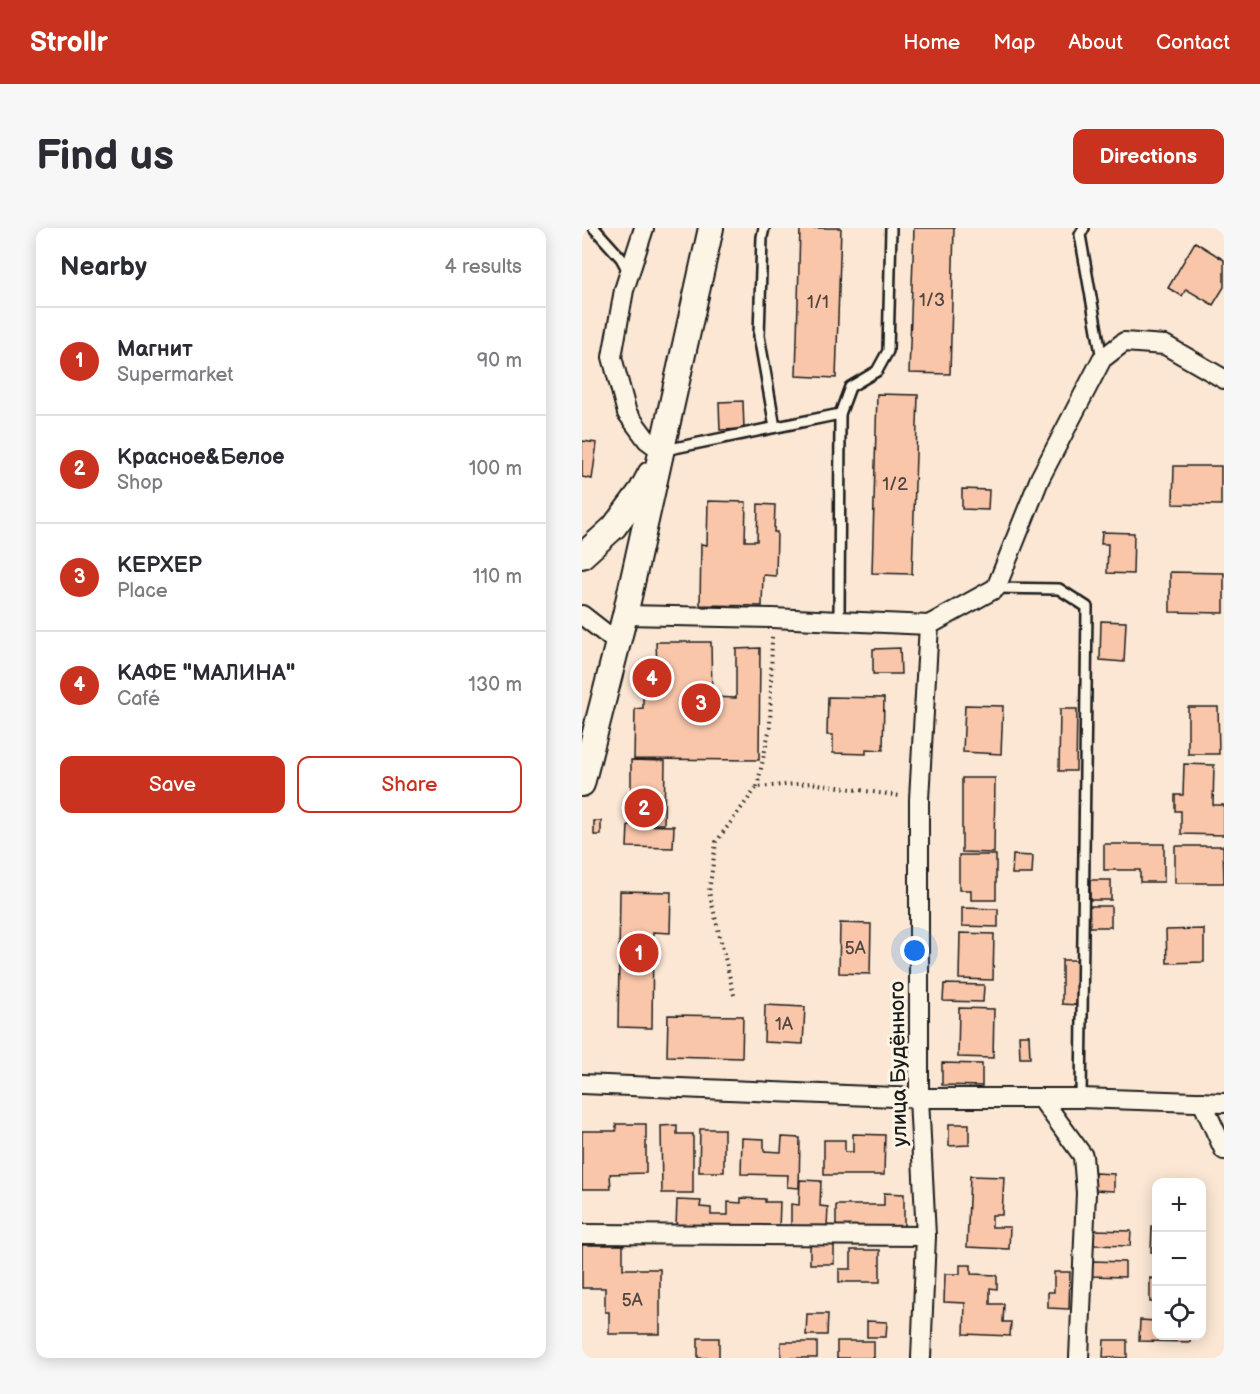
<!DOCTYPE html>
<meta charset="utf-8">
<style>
:root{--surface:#fff;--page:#f7f7f7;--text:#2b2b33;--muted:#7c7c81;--line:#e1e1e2;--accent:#c8321e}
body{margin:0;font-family:"Balsamiq Sans",sans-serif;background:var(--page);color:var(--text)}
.controls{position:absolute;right:18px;bottom:18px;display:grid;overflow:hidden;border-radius:12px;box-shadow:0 3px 15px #0003}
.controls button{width:54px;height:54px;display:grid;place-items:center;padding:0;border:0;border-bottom:2px solid var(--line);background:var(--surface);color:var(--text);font:30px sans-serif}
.you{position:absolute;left:333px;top:723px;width:21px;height:21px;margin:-15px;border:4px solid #fff;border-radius:50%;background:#1a73e8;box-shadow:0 0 0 9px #1a73e833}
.badge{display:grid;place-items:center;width:39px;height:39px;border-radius:50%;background:var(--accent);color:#fff;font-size:20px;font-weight:700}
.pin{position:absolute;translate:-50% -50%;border:3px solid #fff;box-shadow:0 2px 6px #0006}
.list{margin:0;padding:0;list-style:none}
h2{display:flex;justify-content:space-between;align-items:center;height:78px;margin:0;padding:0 24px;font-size:26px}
h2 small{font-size:20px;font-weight:400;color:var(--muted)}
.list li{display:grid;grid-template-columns:39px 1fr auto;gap:18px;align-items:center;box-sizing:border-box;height:108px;padding:0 24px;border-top:2px solid var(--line)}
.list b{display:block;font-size:22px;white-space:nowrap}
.list p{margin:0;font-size:20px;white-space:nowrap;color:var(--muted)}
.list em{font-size:20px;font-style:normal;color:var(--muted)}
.actions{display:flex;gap:12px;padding:18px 24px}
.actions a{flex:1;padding:14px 0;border:2px solid var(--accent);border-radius:12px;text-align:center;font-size:21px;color:var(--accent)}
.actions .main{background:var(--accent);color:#fff}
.icon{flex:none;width:33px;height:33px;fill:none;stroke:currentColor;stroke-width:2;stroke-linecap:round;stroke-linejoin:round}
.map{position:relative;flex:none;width:642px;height:1130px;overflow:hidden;border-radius:12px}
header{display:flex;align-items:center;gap:36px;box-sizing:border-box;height:84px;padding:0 30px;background:var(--accent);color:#fff}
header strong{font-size:28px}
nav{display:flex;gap:33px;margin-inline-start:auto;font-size:21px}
.intro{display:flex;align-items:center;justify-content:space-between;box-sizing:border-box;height:144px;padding:0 36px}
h1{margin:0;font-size:42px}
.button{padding:15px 27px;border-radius:12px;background:var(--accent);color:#fff;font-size:21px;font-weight:700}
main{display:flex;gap:36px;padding:0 36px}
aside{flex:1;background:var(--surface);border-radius:12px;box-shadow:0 3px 15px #0003}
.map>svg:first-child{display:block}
.building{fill:#f9c6aa;stroke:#1c1c1c;stroke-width:1.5}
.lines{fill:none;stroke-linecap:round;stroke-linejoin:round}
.lane-casing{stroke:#1c1c1c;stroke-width:14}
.street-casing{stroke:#1c1c1c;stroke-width:22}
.secondary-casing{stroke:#1c1c1c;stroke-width:28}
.path{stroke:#1c1c1c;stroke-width:4;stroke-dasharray:1.5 4.5;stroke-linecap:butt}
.lane{stroke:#fcf5e5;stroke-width:9}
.street{stroke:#fcf5e5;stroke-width:18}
.secondary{stroke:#fcf5e5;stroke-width:24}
.labels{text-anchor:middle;stroke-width:6;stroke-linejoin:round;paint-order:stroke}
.number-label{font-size:18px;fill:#534640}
.street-label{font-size:21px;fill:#1c1c1c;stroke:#fcf5e5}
</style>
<header>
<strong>Strollr</strong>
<nav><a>Home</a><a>Map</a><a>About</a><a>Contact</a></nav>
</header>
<div class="intro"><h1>Find us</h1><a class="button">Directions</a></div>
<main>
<aside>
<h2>Nearby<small>4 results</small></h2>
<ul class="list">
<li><span class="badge">1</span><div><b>Магнит</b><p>Supermarket</p></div><em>90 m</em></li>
<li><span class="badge">2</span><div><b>Красное&amp;Белое</b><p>Shop</p></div><em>100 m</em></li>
<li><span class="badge">3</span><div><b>КЕРХЕР</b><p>Place</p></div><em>110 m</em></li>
<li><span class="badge">4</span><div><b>КАФЕ &quot;МАЛИНА&quot;</b><p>Café</p></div><em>130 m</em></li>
</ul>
<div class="actions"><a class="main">Save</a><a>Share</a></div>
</aside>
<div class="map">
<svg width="642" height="1130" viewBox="0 0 642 1130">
<rect width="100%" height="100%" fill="#fbe7d3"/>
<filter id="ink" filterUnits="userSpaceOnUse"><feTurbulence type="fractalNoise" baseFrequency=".0167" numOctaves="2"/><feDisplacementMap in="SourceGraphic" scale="12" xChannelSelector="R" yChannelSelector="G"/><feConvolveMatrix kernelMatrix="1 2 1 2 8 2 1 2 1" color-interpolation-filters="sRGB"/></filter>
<g filter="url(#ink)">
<g class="building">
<polygon points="218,0 259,0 254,150 214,148"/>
<polygon points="332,0 372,0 368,146 327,145"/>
<polygon points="613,14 642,32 642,59 631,77 604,61 600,68 586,60"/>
<polygon points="295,166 336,167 330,346 290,345"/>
<polygon points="161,173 162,201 138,202 137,174"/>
<polygon points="0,213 15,215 10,251 0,249"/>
<polygon points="592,238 639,238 639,277 591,276"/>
<polygon points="380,261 407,262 406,282 380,281"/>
<polygon points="126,273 164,274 163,313 175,313 176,276 193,277 192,304 195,304 194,348 181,347 180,378 118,377 119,316 125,317"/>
<polygon points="520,304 552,305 551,346 525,345 526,316 519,316"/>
<polygon points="588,344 642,345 642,385 588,384"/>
<polygon points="519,393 544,394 542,434 518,432"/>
<polygon points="74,414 129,414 130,469 154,470 154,421 178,420 177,532 52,531 53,481 61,480 61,459 67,459 66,438 75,438"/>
<polygon points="318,420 319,446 291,446 291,421"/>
<polygon points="246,469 302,470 301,522 284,521 284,526 251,525 251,507 245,507"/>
<polygon points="383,477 421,478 419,526 381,524"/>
<polygon points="606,479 636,479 637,526 606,526"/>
<polygon points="478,481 495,481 494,543 477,543"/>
<polygon points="49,532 83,533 82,596 49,596"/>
<polygon points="602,536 632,537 631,577 642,577 642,607 599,606 599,583 593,583 593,567 601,567"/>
<polygon points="380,550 413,550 412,625 380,624"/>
<rect x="12" y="593" width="7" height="14"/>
<polygon points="46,597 92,598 91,620 45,619"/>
<polygon points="522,616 582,616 582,654 558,654 558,642 522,642"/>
<polygon points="593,618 641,618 642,655 593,655"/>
<polygon points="377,627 414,627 414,672 389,672 389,662 377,662"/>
<polygon points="431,627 451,628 450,646 430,646"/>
<rect x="508" y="652" width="21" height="20"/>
<polygon points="38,663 89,664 88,705 71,704 70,800 36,799"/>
<polygon points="507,678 529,678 529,699 508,699"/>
<polygon points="380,680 416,681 416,699 380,698"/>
<polygon points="258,695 289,696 288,746 257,745"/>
<polygon points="622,701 622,734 585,735 584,702"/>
<polygon points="378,705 412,706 411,752 377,751"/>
<polygon points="480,732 496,732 495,777 480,776"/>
<polygon points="362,756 402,757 401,774 361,773"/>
<polygon points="183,777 223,779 221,816 182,814"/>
<polygon points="377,780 412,781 411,830 376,829"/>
<polygon points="86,787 161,788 160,830 85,828"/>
<polygon points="437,807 447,807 448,830 438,830"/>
<polygon points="360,835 400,836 400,858 360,857"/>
<polygon points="34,896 64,896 64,945 28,946 29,961 0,961 0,903 34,903"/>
<polygon points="367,896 387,896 387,917 367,918"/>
<polygon points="95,897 95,906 111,906 111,965 80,965 79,898"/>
<polygon points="118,901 142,901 142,944 117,944"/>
<polygon points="271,906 303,907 302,947 242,947 242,912 263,912 263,924 271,924"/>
<polygon points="200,909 218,910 217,960 205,959 206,947 159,946 160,910 182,911 182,923 199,924"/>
<polygon points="513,945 532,946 532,963 512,962"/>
<polygon points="388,948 422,949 420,987 410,987 410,999 428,999 427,1021 385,1019"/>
<polygon points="218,952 239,953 238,978 246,979 245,999 209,998 209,976 217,977"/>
<polygon points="302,965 322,966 322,1002 254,1002 254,977 302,977"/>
<polygon points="159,970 183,971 183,974 198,974 197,1002 94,999 95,972 119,973 118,979 129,980 129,987 146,987 146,974 159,975"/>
<polygon points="570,998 574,998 574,1024 569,1024"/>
<polygon points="512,1002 549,1003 548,1018 512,1017"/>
<rect x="228" y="1015" width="24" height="21"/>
<polygon points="0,1017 41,1017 41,1041 78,1041 78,1106 27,1106 27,1084 23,1084 23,1060 0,1060"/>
<polygon points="269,1022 298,1022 298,1054 257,1054 257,1041 269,1041"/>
<polygon points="510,1033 543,1034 543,1049 509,1048"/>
<polygon points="378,1037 389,1037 389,1046 415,1047 415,1061 408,1060 408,1076 422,1076 421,1094 429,1094 428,1108 382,1106 383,1075 362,1074 363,1046 378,1046"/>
<polygon points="472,1044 488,1044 487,1081 466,1080 466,1064 472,1064"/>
<polygon points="568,1050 574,1051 574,1074 568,1074"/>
<polygon points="225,1086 246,1086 245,1107 224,1107"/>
<polygon points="558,1092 574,1093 574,1108 608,1108 608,1114 557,1113"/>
<polygon points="285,1093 305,1094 304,1109 285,1109"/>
<rect x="116" y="1110" width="21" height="20"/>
<polygon points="522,1112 545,1112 545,1130 521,1129"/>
<rect x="255" y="1113" width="37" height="17"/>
<rect x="199" y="1114" width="36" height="16"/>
</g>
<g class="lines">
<g class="lane-casing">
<g id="lane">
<polyline points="12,0 39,30 46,43"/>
<polyline points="182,0 180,9 177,108 193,199"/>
<polyline points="502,0 498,7 520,131"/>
<polyline points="83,222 258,186"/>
<polyline points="414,360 477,361 505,379 499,870"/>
<polyline points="257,394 258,186 268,159 295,143 306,123 309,0"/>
</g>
</g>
<g class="street-casing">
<g id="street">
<polyline points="62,0 42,62 30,129 45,185 65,212 80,223"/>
<polyline points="0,387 36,415"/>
<polyline points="43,387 190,390 347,397 414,360 458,250 520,131 542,114 583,117 642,151"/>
<polyline points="0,856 337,870 499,870 642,875"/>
<polyline points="459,870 501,928 504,965 497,1130"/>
<polyline points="620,874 642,922"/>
<polyline points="0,1006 344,1008"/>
<polyline points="339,1130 344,1008 337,870 337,571 347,397"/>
</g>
</g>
<g class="secondary-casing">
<g id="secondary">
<polyline points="0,328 32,299 59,263 68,246"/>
<polyline points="0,556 43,387 129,0"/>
</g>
</g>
<g class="path">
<polyline points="175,559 188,499 190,408"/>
<polyline points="152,767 127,664 134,614 175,559 229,555 318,568"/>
</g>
<use href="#lane" class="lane"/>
<use href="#street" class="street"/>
<use href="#secondary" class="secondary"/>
</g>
</g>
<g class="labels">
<g class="number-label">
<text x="350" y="78">1/3</text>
<text x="236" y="80">1/1</text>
<text x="313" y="262">1/2</text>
<text x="273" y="726">5А</text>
<text x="202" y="802">1А</text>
<text x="50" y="1078">5А</text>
</g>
<g class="street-label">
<text transform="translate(316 836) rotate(-91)" y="7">улица Будённого</text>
</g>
</g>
</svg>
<div class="controls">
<button>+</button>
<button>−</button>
<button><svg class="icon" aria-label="locate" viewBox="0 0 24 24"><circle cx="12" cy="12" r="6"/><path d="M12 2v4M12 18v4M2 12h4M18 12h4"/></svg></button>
</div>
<div class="you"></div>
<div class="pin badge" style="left:57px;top:725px">1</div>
<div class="pin badge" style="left:62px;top:580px">2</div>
<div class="pin badge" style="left:119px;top:475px">3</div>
<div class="pin badge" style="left:70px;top:450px">4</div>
</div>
</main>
